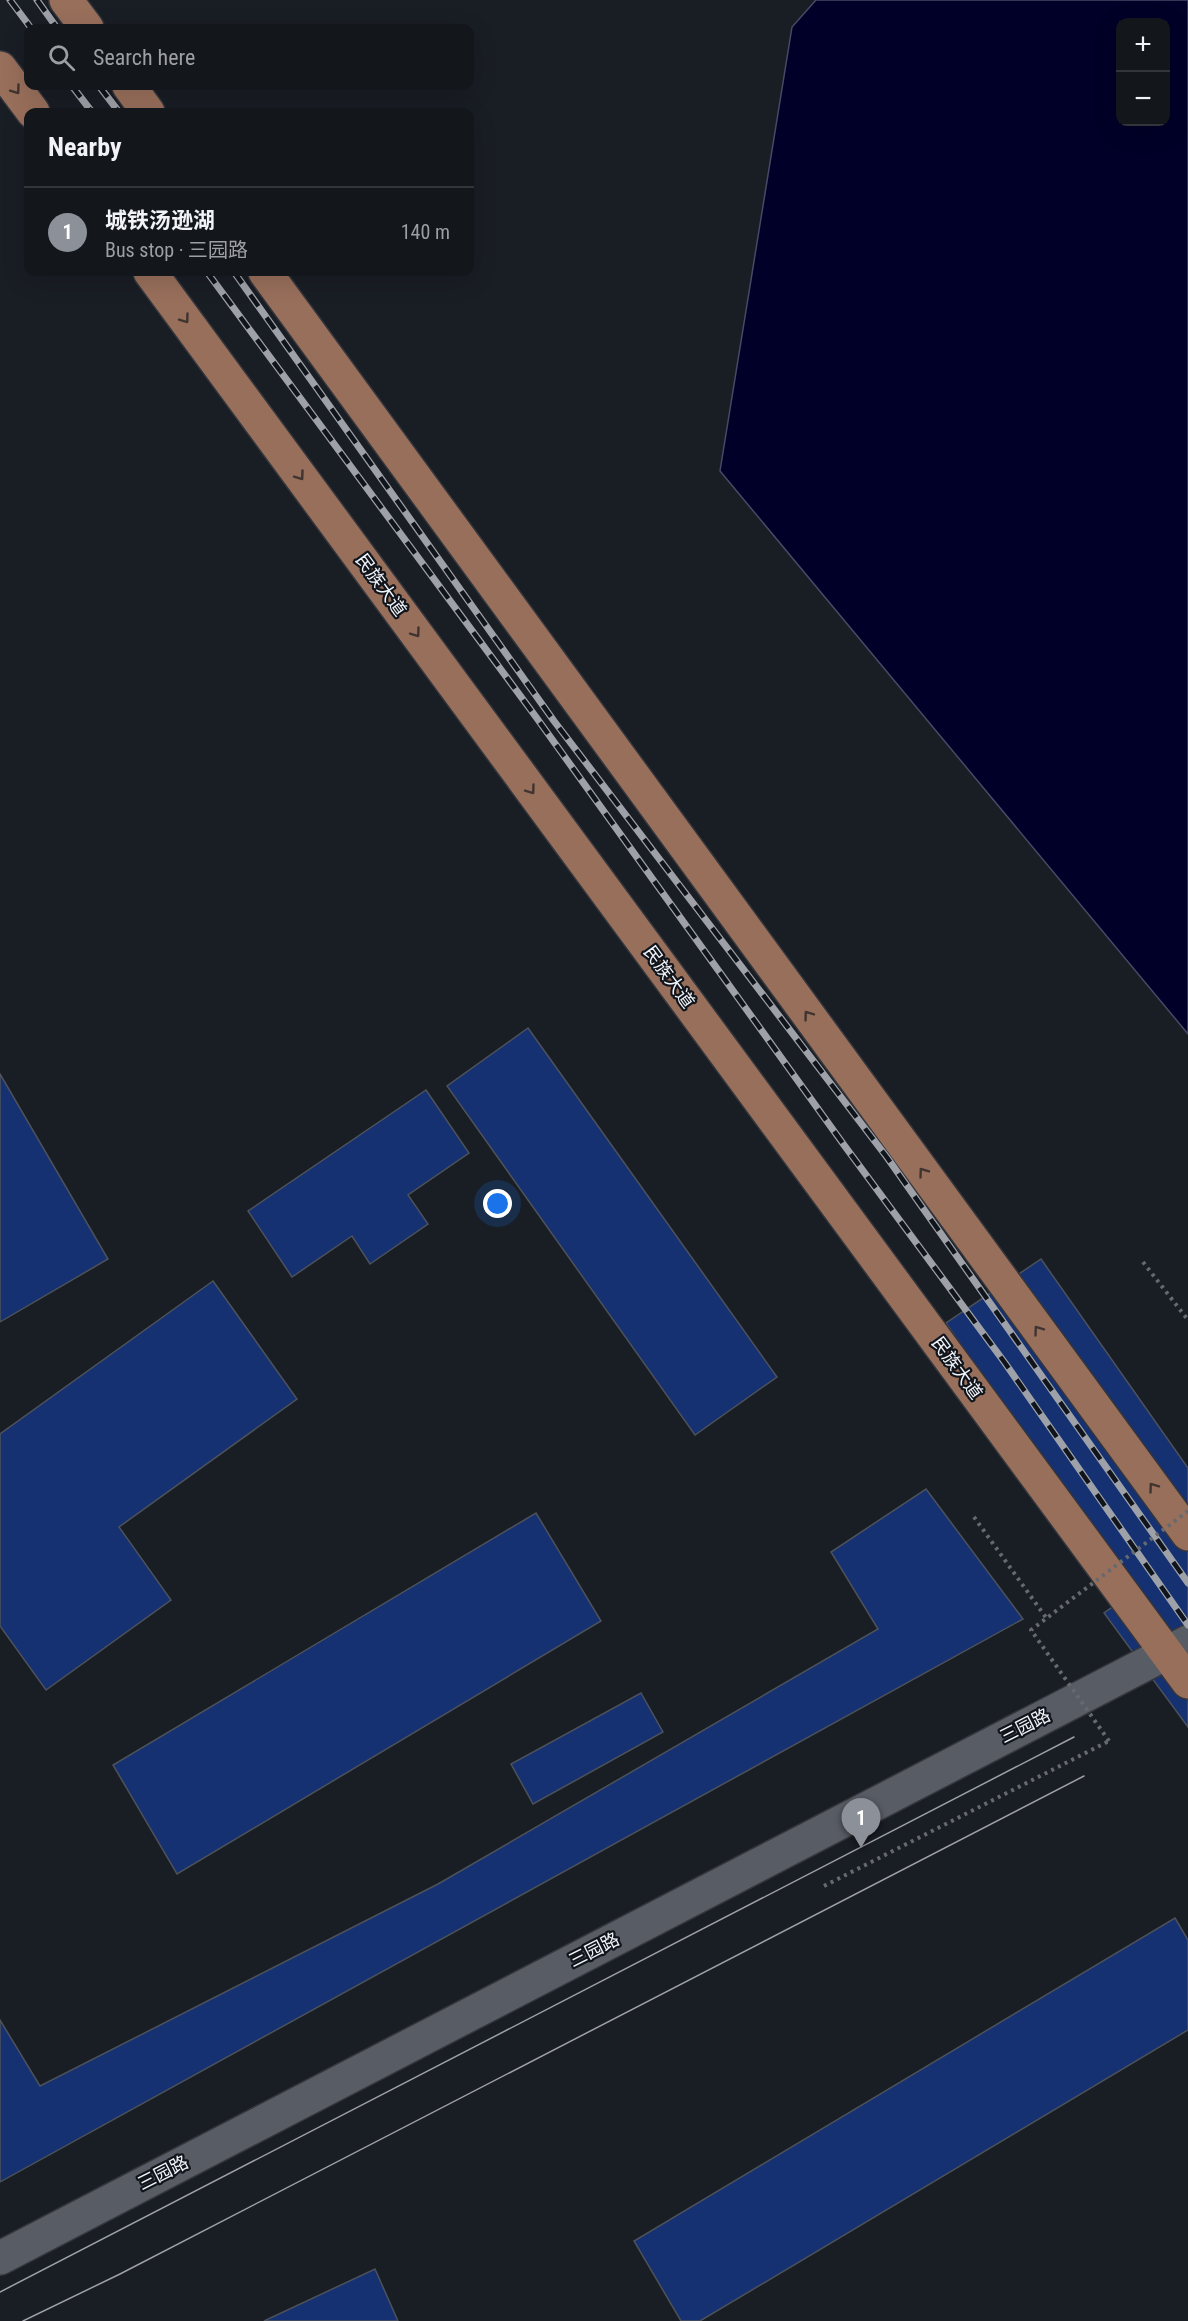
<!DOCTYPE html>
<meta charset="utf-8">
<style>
:root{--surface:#13161b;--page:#1c1f24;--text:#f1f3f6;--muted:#9d9fa3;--line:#32353a;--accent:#8c9099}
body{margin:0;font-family:"Roboto Condensed","Noto Sans SC",sans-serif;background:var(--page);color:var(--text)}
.controls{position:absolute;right:18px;top:18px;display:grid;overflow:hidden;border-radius:12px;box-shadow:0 6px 24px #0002}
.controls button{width:54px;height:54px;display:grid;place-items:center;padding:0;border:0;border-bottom:2px solid var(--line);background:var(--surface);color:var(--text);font:30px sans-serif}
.you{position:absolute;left:498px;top:1204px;width:21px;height:21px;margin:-15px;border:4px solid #fff;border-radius:50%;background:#1a73e8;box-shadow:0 0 0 9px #1a73e833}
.badge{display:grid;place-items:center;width:39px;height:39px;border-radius:50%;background:var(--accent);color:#fff;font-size:20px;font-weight:700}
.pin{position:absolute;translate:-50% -50px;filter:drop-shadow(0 2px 3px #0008)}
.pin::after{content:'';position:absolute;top:32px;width:21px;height:18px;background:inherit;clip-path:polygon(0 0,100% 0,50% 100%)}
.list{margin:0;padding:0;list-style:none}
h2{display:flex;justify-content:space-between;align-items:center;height:78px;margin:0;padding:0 24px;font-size:26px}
h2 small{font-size:20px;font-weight:400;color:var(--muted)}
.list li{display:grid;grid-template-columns:39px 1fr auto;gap:18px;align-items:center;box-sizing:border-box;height:90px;padding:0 24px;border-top:2px solid var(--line)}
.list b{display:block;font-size:22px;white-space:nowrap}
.list p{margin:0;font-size:20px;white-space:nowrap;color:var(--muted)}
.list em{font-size:20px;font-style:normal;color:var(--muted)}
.icon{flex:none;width:33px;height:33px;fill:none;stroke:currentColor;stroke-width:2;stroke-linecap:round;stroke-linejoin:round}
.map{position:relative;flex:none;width:1188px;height:2321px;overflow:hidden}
.search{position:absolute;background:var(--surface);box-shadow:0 6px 24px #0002;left:24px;top:24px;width:450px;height:66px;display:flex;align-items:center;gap:15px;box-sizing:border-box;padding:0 21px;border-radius:12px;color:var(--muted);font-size:22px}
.panel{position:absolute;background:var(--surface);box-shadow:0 6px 24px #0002;left:24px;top:108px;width:450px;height:168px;border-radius:12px}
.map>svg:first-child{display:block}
.water{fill:#000028;stroke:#484967;stroke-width:1.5;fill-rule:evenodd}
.building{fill:#153172;stroke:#4d525a;stroke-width:1.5}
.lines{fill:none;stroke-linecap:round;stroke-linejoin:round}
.minor-casing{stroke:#34363c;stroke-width:36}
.primary-casing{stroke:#34363c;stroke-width:36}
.path{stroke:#666970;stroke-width:4;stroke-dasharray:3 4.5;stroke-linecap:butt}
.minor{stroke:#585c65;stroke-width:33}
.primary{stroke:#986f5b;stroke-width:33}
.tram{stroke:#9ea1a7;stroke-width:1.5}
.rail-casing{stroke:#9ea1a7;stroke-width:7}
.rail{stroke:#10141b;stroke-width:4.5;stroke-dasharray:14;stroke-linecap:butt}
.path-bridge{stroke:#666970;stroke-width:4;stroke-dasharray:3 4.5;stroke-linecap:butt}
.oneway{stroke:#403431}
.labels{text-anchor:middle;stroke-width:4.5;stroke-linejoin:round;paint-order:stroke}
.street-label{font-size:18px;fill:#f1f4f9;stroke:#10141b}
</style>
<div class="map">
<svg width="1188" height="2321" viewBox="0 0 1188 2321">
<rect width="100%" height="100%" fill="#191d24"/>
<path class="water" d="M 816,0 L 1188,0 L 1188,1034 L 720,471 L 792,27 ZM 1120,22 L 1166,22 L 1166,122 L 1120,122 Z"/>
<g class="building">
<polygon points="528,1028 777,1377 695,1435 447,1086"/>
<polygon points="0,1074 108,1259 0,1322"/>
<polygon points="426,1090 469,1153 408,1195 428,1224 370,1264 352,1236 292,1277 248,1211"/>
<polygon points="1041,1259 1188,1468 1188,1727 1104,1613 1129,1595 946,1323"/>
<polygon points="213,1281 297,1399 119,1527 171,1600 46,1690 0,1626 0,1434"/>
<polygon points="926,1489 1023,1619 0,2182 0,2020 40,2086 438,1884 878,1629 831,1552"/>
<polygon points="536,1513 601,1621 177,1874 113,1765"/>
<polygon points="641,1693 663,1732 533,1804 511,1764"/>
<polygon points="1175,1918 1188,1940 1188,2030 700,2321 681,2321 634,2241"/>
<polygon points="375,2269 398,2321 264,2321"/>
</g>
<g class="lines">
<g class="minor-casing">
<polyline id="minor" points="0,2258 1188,1642"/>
</g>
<g class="primary-casing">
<g id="primary">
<polyline points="66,0 87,28"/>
<polyline points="0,68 33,112"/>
<polyline points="129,86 148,112"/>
<polyline points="150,272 1188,1682"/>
<polyline points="265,272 1188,1534"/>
</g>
</g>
<g class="path">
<polyline points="1143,1262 1188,1320"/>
<polyline points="974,1517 1047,1619"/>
<polyline points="824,1886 1109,1741"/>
</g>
<use href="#minor" class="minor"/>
<use href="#primary" class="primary"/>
<g class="tram">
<polyline points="0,2292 1074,1737"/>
<polyline points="23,2321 120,2274 1084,1776"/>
</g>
<g class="rail-casing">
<g id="rail">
<polyline points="10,0 31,28"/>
<polyline points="37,0 57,28"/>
<polyline points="72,86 92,112"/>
<polyline points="99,86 119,112"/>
<polyline points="207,272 536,717 844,1145 1005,1363 1188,1625"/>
<polyline points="234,272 554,721 886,1156 1188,1583"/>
</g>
</g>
<use href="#rail" class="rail"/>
<polyline class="path-bridge" points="1109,1741 1031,1630 1188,1511"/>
</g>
<defs><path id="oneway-chevron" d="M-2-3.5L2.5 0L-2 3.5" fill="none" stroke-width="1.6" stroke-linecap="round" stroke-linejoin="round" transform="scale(1.5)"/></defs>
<g class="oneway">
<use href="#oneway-chevron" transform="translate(16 90) rotate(54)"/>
<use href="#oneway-chevron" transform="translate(185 319) rotate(54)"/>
<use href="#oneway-chevron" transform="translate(300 476) rotate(54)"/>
<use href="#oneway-chevron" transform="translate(416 633) rotate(54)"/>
<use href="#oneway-chevron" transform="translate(531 790) rotate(54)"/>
<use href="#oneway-chevron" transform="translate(808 1015) rotate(-126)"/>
<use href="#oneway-chevron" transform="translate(923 1172) rotate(-126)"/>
<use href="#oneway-chevron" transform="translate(1038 1330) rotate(-126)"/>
<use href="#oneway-chevron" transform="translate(1153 1487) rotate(-126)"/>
</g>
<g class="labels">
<g class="street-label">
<text transform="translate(381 585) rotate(54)" y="6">民族大道</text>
<text transform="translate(669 977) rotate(54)" y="6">民族大道</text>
<text transform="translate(957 1368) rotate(54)" y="6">民族大道</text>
<text transform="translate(1025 1726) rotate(-27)" y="6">三园路</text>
<text transform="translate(594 1950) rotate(-27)" y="6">三园路</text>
<text transform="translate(163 2173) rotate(-27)" y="6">三园路</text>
</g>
</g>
</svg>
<div class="controls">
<button>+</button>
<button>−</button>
</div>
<div class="you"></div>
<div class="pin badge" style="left:861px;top:1848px">1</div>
<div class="search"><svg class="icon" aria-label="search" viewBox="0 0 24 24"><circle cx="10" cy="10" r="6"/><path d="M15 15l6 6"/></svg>Search here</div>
<section class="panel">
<h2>Nearby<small></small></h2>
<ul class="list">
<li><span class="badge">1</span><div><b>城铁汤逊湖</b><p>Bus stop · 三园路</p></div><em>140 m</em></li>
</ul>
</section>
</div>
